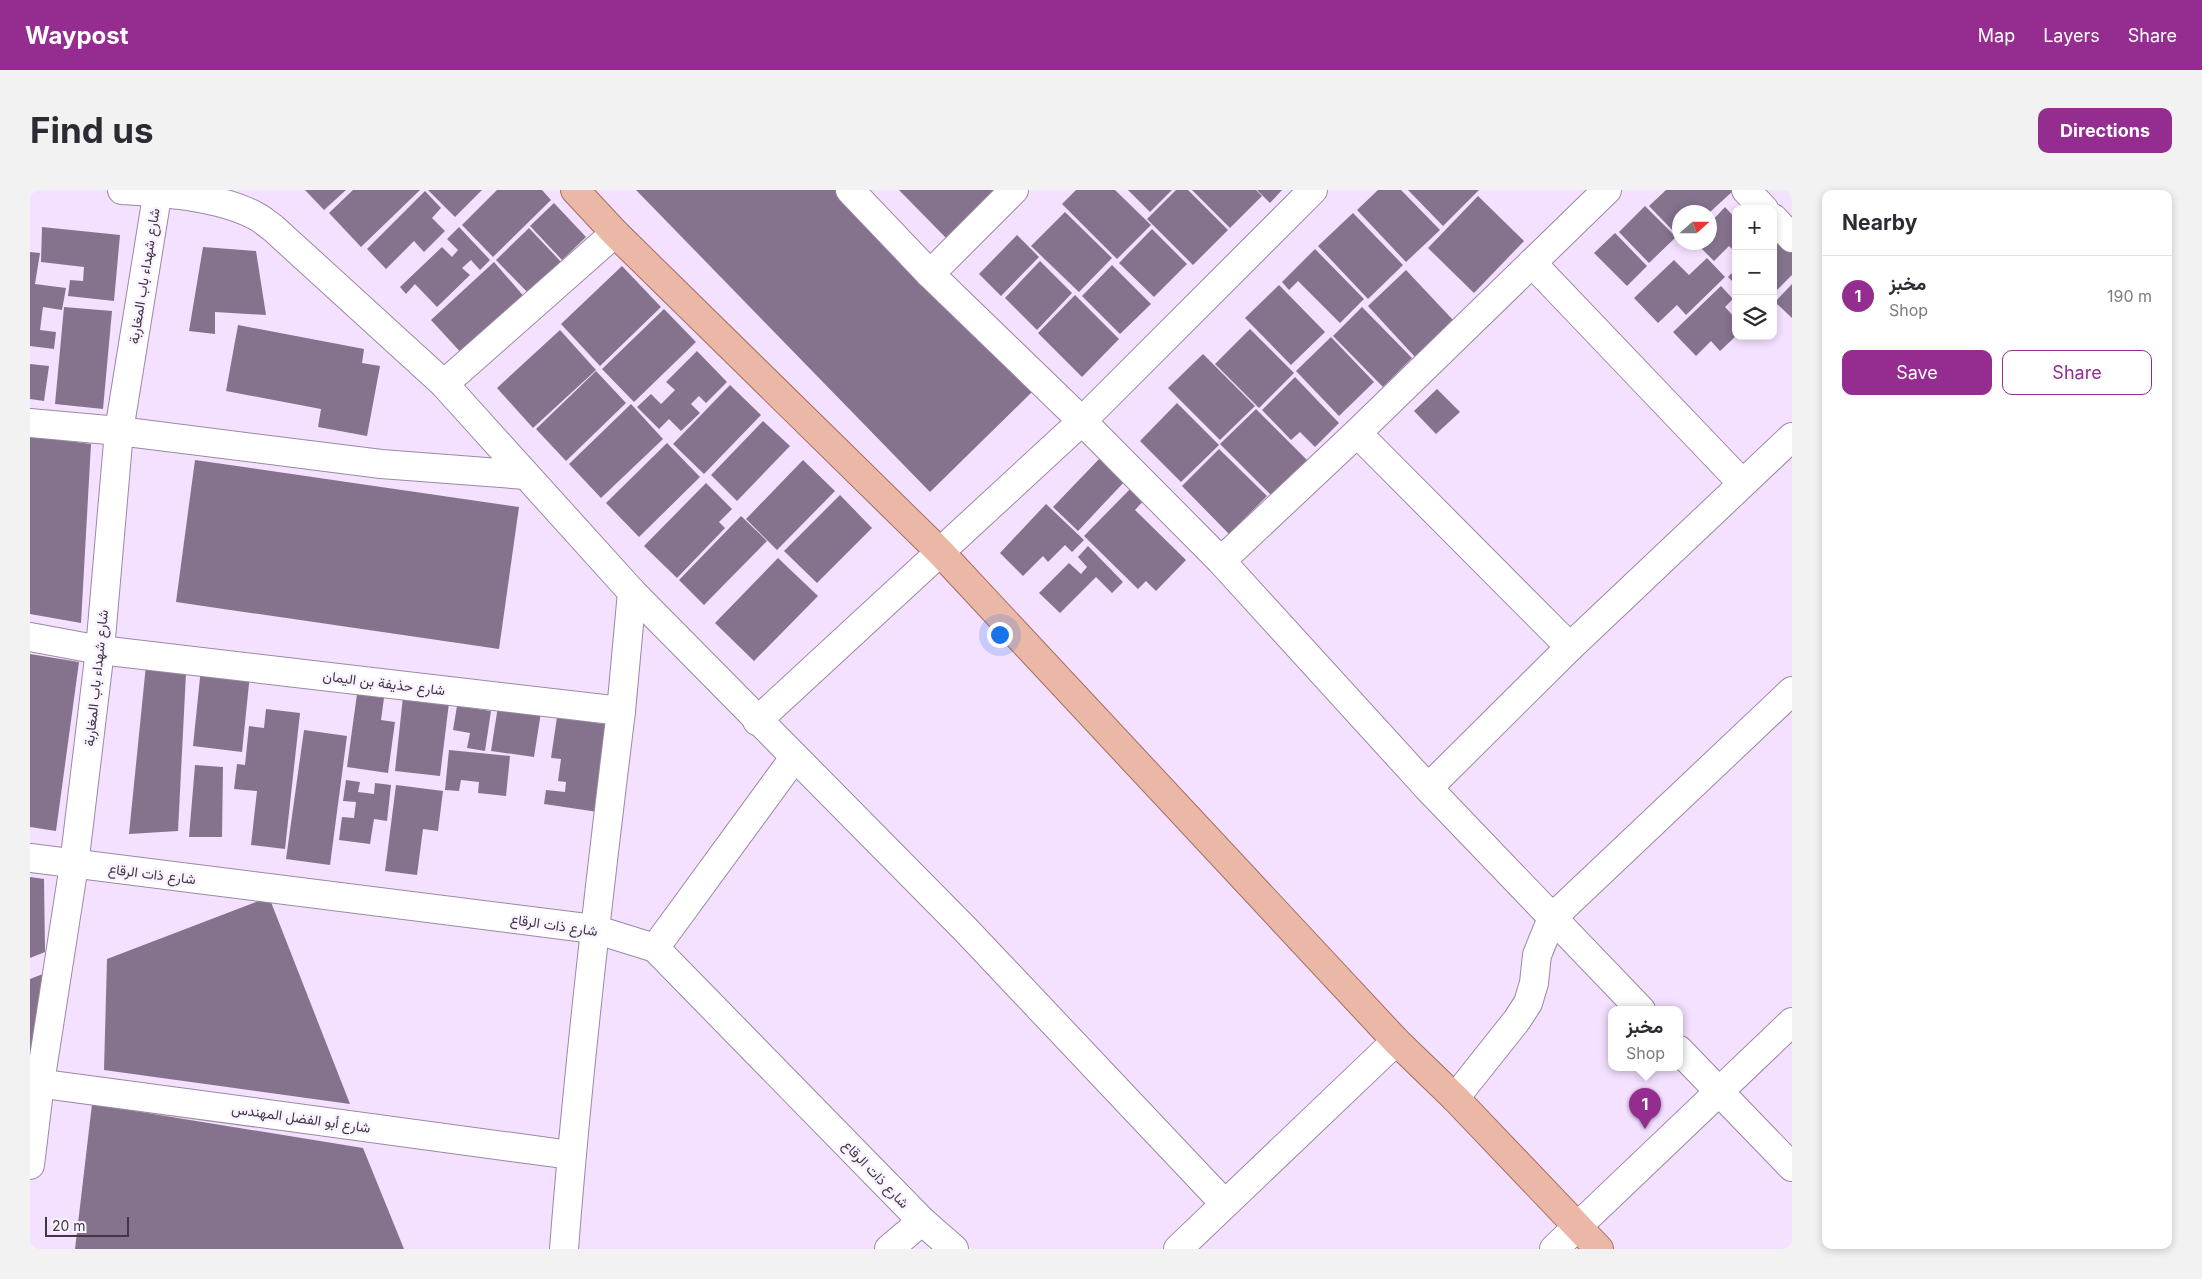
<!DOCTYPE html>
<meta charset="utf-8">
<style>
:root{--surface:#fff;--page:#f2f2f3;--text:#2b2b33;--muted:#7c7c81;--line:#e1e1e2;--accent:#952d90}
body{margin:0;font-family:Inter,Vazirmatn,sans-serif;background:var(--page);color:var(--text)}
.controls{position:absolute;right:15px;top:15px;display:grid;overflow:hidden;border-radius:10px;box-shadow:0 2px 8px #0003}
.controls button{width:45px;height:45px;display:grid;place-items:center;padding:0;border:0;border-bottom:1px solid var(--line);background:var(--surface);color:var(--text);font:25px sans-serif}
.compass{position:absolute;left:1642px;top:15px;width:45px;height:45px;border-radius:50%;background:var(--surface);box-shadow:0 2px 8px #0003;rotate:69deg}
.scale{position:absolute;left:15px;bottom:12px;width:84px;box-sizing:border-box;padding-left:5px;border:2px solid #3f3743;border-top:0;font-size:14px;line-height:18px;white-space:nowrap;color:#3f3743;-webkit-text-stroke:4px #faf2ff;paint-order:stroke}
.you{position:absolute;left:969px;top:444px;width:18px;height:18px;margin:-12px;border:4px solid #fff;border-radius:50%;background:#1a73e8;box-shadow:0 0 0 8px #1a73e833}
.badge{display:grid;place-items:center;width:32px;height:32px;border-radius:50%;background:var(--accent);color:#fff;font-size:16px;font-weight:700}
.pin{position:absolute;translate:-50% -41px;filter:drop-shadow(0 1px 2px #0008)}
.pin::after{content:'';position:absolute;top:26px;width:18px;height:15px;background:inherit;clip-path:polygon(0 0,100% 0,50% 100%)}
.popup{position:absolute;left:1578px;top:816px;width:75px;height:65px;box-sizing:border-box;display:grid;place-content:center;border-radius:10px;background:var(--surface);filter:drop-shadow(0 1px 4px #0005);font-size:16px;white-space:nowrap;color:var(--muted)}
.popup b{font-size:19px;color:var(--text)}
.popup::after{content:'';position:absolute;left:50%;top:100%;margin-left:-10px;border:10px solid transparent;border-top-color:var(--surface)}
.list{margin:0;padding:0;list-style:none}
h2{display:flex;justify-content:space-between;align-items:center;height:65px;margin:0;padding:0 20px;font-size:21px}
h2 small{font-size:16px;font-weight:400;color:var(--muted)}
.list li{display:grid;grid-template-columns:32px 1fr auto;gap:15px;align-items:center;box-sizing:border-box;height:80px;padding:0 20px;border-top:1px solid var(--line)}
.list b{display:block;font-size:19px;white-space:nowrap}
.list p{margin:0;font-size:16px;white-space:nowrap;color:var(--muted)}
.list em{font-size:16px;font-style:normal;color:var(--muted)}
.actions{display:flex;gap:10px;padding:15px 20px}
.actions a{flex:1;padding:11px 0;border:1px solid var(--accent);border-radius:10px;text-align:center;font-size:18px;color:var(--accent)}
.actions .main{background:var(--accent);color:#fff}
.icon{flex:none;width:28px;height:28px;fill:none;stroke:currentColor;stroke-width:2;stroke-linecap:round;stroke-linejoin:round}
.map{position:relative;flex:none;width:1762px;height:1059px;overflow:hidden;border-radius:10px}
header{display:flex;align-items:center;gap:30px;box-sizing:border-box;height:70px;padding:0 25px;background:var(--accent);color:#fff}
header strong{font-size:24px}
nav{display:flex;gap:28px;margin-inline-start:auto;font-size:18px}
.intro{display:flex;align-items:center;justify-content:space-between;box-sizing:border-box;height:120px;padding:0 30px}
h1{margin:0;font-size:35px}
.button{padding:12px 22px;border-radius:10px;background:var(--accent);color:#fff;font-size:18px;font-weight:700}
main{display:flex;gap:30px;padding:0 30px}
aside{flex:1;background:var(--surface);border-radius:10px;box-shadow:0 2px 8px #0003}
.map>svg:first-child{display:block}
.building{fill:#85738e}
.lines{fill:none;stroke-linecap:round;stroke-linejoin:round}
.minor-casing{stroke:#9a88a4;stroke-width:30}
.major-casing{stroke:#a66c5e;stroke-width:30}
.minor{stroke:#fff;stroke-width:28}
.major{stroke:#ebb8a7;stroke-width:28}
.labels{text-anchor:middle;stroke-width:5;stroke-linejoin:round;paint-order:stroke}
.street-label{font-size:14px;fill:#3f3743;stroke:#faf2ff}
</style>
<header>
<strong>Waypost</strong>
<nav><a>Map</a><a>Layers</a><a>Share</a></nav>
</header>
<div class="intro"><h1>Find us</h1><a class="button">Directions</a></div>
<main>
<div class="map">
<svg width="1762" height="1059" viewBox="0 0 1762 1059">
<rect width="100%" height="100%" fill="#f4e0ff"/>
<g class="building">
<polygon points="275,0 316,0 294,20"/>
<polygon points="323,0 390,0 331,57 299,23"/>
<polygon points="398,0 452,0 425,27"/>
<polygon points="467,0 512,0 521,10 463,67 432,35"/>
<polygon points="606,0 805,0 1002,202 900,302"/>
<polygon points="869,0 969,0 918,50"/>
<polygon points="1046,0 1085,0 1121,35 1087,69 1032,14"/>
<polygon points="1098,0 1142,0 1120,22"/>
<polygon points="1146,0 1158,0 1198,40 1163,75 1117,29"/>
<polygon points="1162,0 1226,0 1232,6 1200,38"/>
<polygon points="1227,0 1252,0 1240,13"/>
<polygon points="1348,0 1371,0 1410,40 1376,72 1327,20"/>
<polygon points="1378,0 1449,0 1413,36"/>
<polygon points="1636,0 1701,0 1703,1 1680,22 1650,22 1650,48 1619,16"/>
<polygon points="395,1 411,18 402,28 415,41 394,62 384,51 356,79 337,59"/>
<polygon points="1448,6 1494,51 1444,103 1398,58"/>
<polygon points="524,13 556,47 532,70 500,36"/>
<polygon points="1615,16 1646,47 1619,73 1589,42"/>
<polygon points="1695,17 1706,29 1706,63 1699,56 1684,71 1665,52 1680,52 1680,33"/>
<polygon points="1035,22 1082,68 1049,102 1001,56"/>
<polygon points="1323,23 1373,75 1338,109 1288,56"/>
<polygon points="12,37 90,45 84,111 38,106 40,90 53,91 54,77 11,72"/>
<polygon points="429,37 460,70 450,80 441,70 432,78 440,85 407,117 385,94 376,104 370,97 412,57 422,67 428,60 417,49"/>
<polygon points="499,38 533,74 501,106 466,70"/>
<polygon points="1122,39 1157,74 1124,107 1089,73"/>
<polygon points="1743,39 1762,57 1762,85 1743,104"/>
<polygon points="1585,43 1617,76 1597,96 1564,63"/>
<polygon points="987,45 1009,67 971,106 949,84"/>
<polygon points="173,57 226,61 236,125 185,122 185,144 159,141"/>
<polygon points="1285,59 1334,109 1310,133 1268,91 1259,100 1252,92"/>
<polygon points="0,62 10,63 5,94 36,98 32,120 13,117 10,140 26,142 24,159 0,156"/>
<polygon points="1677,68 1695,87 1656,125 1647,115 1628,133 1604,108 1644,70 1659,85"/>
<polygon points="1010,71 1042,103 1007,140 975,108"/>
<polygon points="464,72 497,110 435,167 401,130"/>
<polygon points="1082,75 1121,114 1090,144 1052,106"/>
<polygon points="592,76 631,117 570,176 531,134"/>
<polygon points="1706,79 1706,95 1698,87"/>
<polygon points="1376,80 1423,130 1385,167 1338,116"/>
<polygon points="1762,94 1762,128 1745,112"/>
<polygon points="1249,95 1295,142 1261,175 1215,128"/>
<polygon points="1691,96 1703,109 1695,117 1706,129 1706,146 1690,161 1681,151 1666,166 1643,142"/>
<polygon points="1045,105 1089,149 1052,187 1008,143"/>
<polygon points="34,117 82,121 73,219 25,214"/>
<polygon points="1332,117 1382,168 1353,197 1303,146"/>
<polygon points="634,119 666,152 604,212 572,179"/>
<polygon points="208,135 334,159 332,173 350,176 337,246 288,237 291,219 196,201"/>
<polygon points="1220,139 1264,183 1229,218 1185,174"/>
<polygon points="530,140 566,180 503,238 467,198"/>
<polygon points="1301,147 1344,192 1309,226 1266,181"/>
<polygon points="667,161 697,192 676,213 669,206 661,214 670,223 651,241 639,229 629,239 607,217 621,204 631,214 645,200 636,192"/>
<polygon points="1173,164 1225,216 1190,250 1138,198"/>
<polygon points="0,174 19,176 14,211 0,209"/>
<polygon points="566,181 596,213 536,271 506,239"/>
<polygon points="1265,187 1309,233 1285,257 1270,242 1261,250 1232,220"/>
<polygon points="700,195 731,225 674,284 643,254"/>
<polygon points="1407,199 1430,222 1406,244 1384,221"/>
<polygon points="1147,213 1189,255 1151,292 1110,251"/>
<polygon points="601,214 633,249 571,308 539,274"/>
<polygon points="1226,219 1277,270 1241,305 1190,254"/>
<polygon points="733,231 760,256 707,311 681,285"/>
<polygon points="0,246 61,254 51,433 0,424"/>
<polygon points="637,253 670,287 609,347 576,313"/>
<polygon points="1189,259 1237,306 1199,344 1152,296"/>
<polygon points="1072,266 1096,290 1048,341 1023,317"/>
<polygon points="165,270 489,317 469,459 146,412"/>
<polygon points="773,270 805,301 747,360 716,329"/>
<polygon points="676,293 702,319 689,332 695,338 647,388 614,356"/>
<polygon points="1103,296 1115,309 1105,320 1156,370 1126,401 1116,391 1108,399 1054,346"/>
<polygon points="810,305 842,338 787,393 754,361"/>
<polygon points="1016,314 1054,350 1042,362 1035,355 1018,372 1013,366 993,386 970,363"/>
<polygon points="711,326 737,351 674,415 649,390"/>
<polygon points="1058,356 1093,392 1082,403 1066,387 1030,423 1009,403 1039,373 1051,384 1057,377 1048,367"/>
<polygon points="748,368 788,406 724,471 685,433"/>
<polygon points="0,464 49,472 26,641 0,637"/>
<polygon points="116,475 156,483 148,641 99,644"/>
<polygon points="171,478 220,484 212,562 163,556"/>
<polygon points="327,504 354,508 351,530 365,532 358,583 317,577"/>
<polygon points="373,507 419,513 410,586 365,581"/>
<polygon points="427,516 461,521 455,561 437,558 440,543 423,540"/>
<polygon points="468,516 511,522 504,567 461,561"/>
<polygon points="236,519 270,523 255,659 221,655 227,601 204,599 207,574 215,575 219,536 234,538"/>
<polygon points="527,527 580,535 568,622 514,614 516,600 535,602 536,592 528,591 531,569 521,568"/>
<polygon points="274,540 317,546 300,675 256,669"/>
<polygon points="419,560 480,566 476,606 448,603 449,592 431,590 429,601 415,600"/>
<polygon points="165,575 193,577 192,647 159,647"/>
<polygon points="316,590 330,592 328,602 344,604 345,593 361,595 357,631 344,629 340,654 309,650 312,627 324,628 326,612 313,611"/>
<polygon points="366,595 413,601 408,641 393,639 387,685 355,681"/>
<polygon points="0,687 14,689 15,762 0,768"/>
<polygon points="239,707 320,914 74,880 77,769"/>
<polygon points="18,782 0,879 0,789"/>
<polygon points="62,914 333,958 374,1059 45,1059"/>
</g>
<g class="lines">
<g class="minor-casing">
<g id="minor">
<path d="M 92,0 C 134,3 187,6 224,25 C 231,28 237,34 243,38 L 414,194 L 602,402 L 935,739 L 1194,1013"/>
<polyline points="820,0 900,84 1052,231 1191,371 1398,598 1611,820"/>
<polyline points="1716,0 1734,19"/>
<polyline points="1743,28 1762,48"/>
<polyline points="1502,73 1712,293"/>
<polyline points="900,84 984,0"/>
<polyline points="414,194 585,43"/>
<polyline points="0,233 89,241 351,274 496,285"/>
<polyline points="1327,243 1540,457"/>
<polyline points="1191,371 1327,243 1577,0"/>
<polyline points="0,447 70,460 591,521 602,402"/>
<polyline points="727,531 1052,231 1283,0"/>
<polyline points="1398,598 1540,457 1762,247"/>
<polyline points="0,668 564,739 625,758 892,1031 924,1059"/>
<polyline points="625,758 764,568"/>
<polyline points="1649,860 1762,977"/>
<polyline points="0,892 541,965"/>
<polyline points="1425,908 1487,830 1498,813 1504,793 1507,765 1522,728 1762,501"/>
<polyline points="0,975 10,893 44,675 70,460 89,241 128,0"/>
<path d="M 534,1059 C 548,879 569,700 591,521"/>
<polyline points="859,1059 892,1031"/>
<polyline points="1148,1059 1366,851"/>
<polyline points="1524,1059 1762,832"/>
</g>
</g>
<g class="major-casing">
<polyline id="major" points="545,0 585,43 910,362 1366,851 1425,908 1569,1059"/>
</g>
<use href="#minor" class="minor"/>
<use href="#major" class="major"/>
</g>
<g class="labels">
<g class="street-label">
<text transform="translate(114 86) rotate(-81)" y="5">شارع شهداء باب المغاربة</text>
<text transform="translate(66 488) rotate(-84)" y="5">شارع شهداء باب المغاربة</text>
<text transform="translate(354 493) rotate(7)" y="5">شارع حذيفة بن اليمان</text>
<text transform="translate(122 684) rotate(7)" y="5">شارع ذات الرقاع</text>
<text transform="translate(524 735) rotate(8)" y="5">شارع ذات الرقاع</text>
<text transform="translate(271 928) rotate(8)" y="5">شارع أبو الفضل المهندس</text>
<text transform="translate(846 984) rotate(46)" y="5">شارع ذات الرقاع</text>
</g>
</g>
</svg>
<div class="controls">
<button>+</button>
<button>−</button>
<button><svg class="icon" aria-label="layers" viewBox="0 0 24 24"><path d="M12 4l9 5-9 5-9-5zM3 14l9 5 9-5"/></svg></button>
</div>
<svg class="compass" viewBox="-18 -18 36 36"><path d="M0-13l5 13h-10z" fill="#e53935"/><path d="M0 13l5-13h-10z" fill="#7c7c81"/></svg>
<div class="scale">20 m</div>
<div class="you"></div>
<div class="pin badge" style="left:1615px;top:939px">1</div>
<div class="popup"><b>مخبز</b>Shop</div>
</div>
<aside>
<h2>Nearby<small></small></h2>
<ul class="list">
<li><span class="badge">1</span><div><b>مخبز</b><p>Shop</p></div><em>190 m</em></li>
</ul>
<div class="actions"><a class="main">Save</a><a>Share</a></div>
</aside>
</main>
